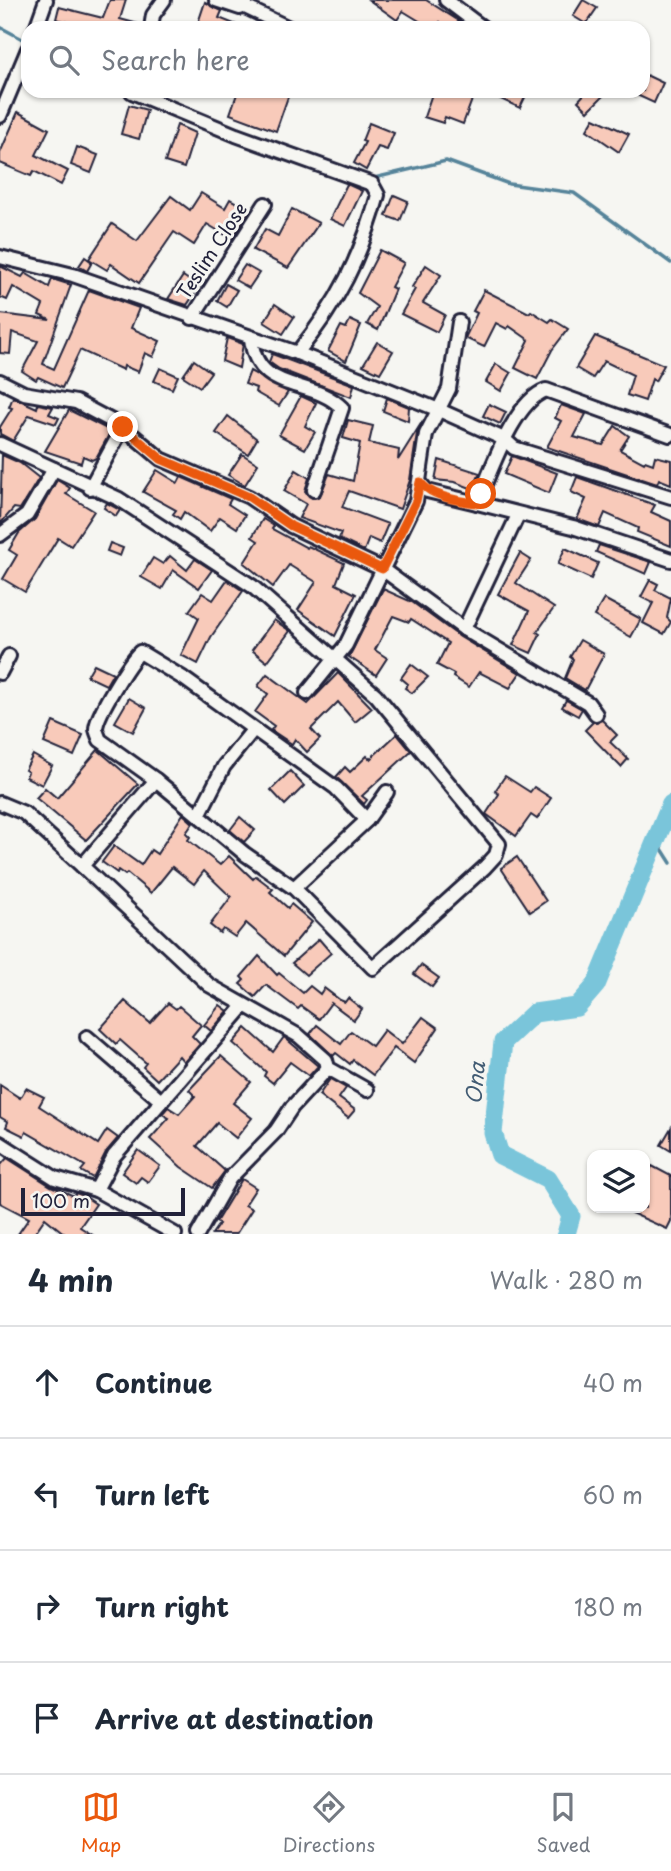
<!DOCTYPE html>
<meta charset="utf-8">
<style>
:root{--surface:#fff;--page:#f2f2f3;--text:#1f2937;--muted:#747a83;--line:#e0e1e3;--accent:#ea580c}
body{margin:0;font-family:"Playpen Sans",sans-serif;background:var(--page);color:var(--text)}
.controls{position:absolute;right:21px;bottom:21px;display:grid;overflow:hidden;border-radius:14px;box-shadow:0 2px 5px #0004}
.controls button{width:63px;height:63px;display:grid;place-items:center;padding:0;border:0;border-bottom:2px solid var(--line);background:var(--surface);color:var(--text);font:35px sans-serif}
.scale{position:absolute;left:21px;bottom:18px;width:164px;box-sizing:border-box;padding-left:7px;border:4px solid #22223b;border-top:0;font-size:19px;line-height:24px;white-space:nowrap;color:#22223b;-webkit-text-stroke:5px #f6f6f2;paint-order:stroke}
.stop{position:absolute;width:21px;height:21px;margin:-16px;border:5px solid #ea580c;border-radius:50%;background:#fff}
.stop.end{background:#ea580c;border-color:#fff;box-shadow:0 2px 7px #0008}
.list{margin:0;padding:0;list-style:none}
h2{display:flex;justify-content:space-between;align-items:center;height:91px;margin:0;padding:0 28px;font-size:30px}
h2 small{font-size:23px;font-weight:400;color:var(--muted)}
.list li{display:grid;grid-template-columns:46px 1fr auto;gap:21px;align-items:center;box-sizing:border-box;height:112px;padding:0 28px;border-top:2px solid var(--line)}
.list b{display:block;font-size:26px;white-space:nowrap}
.list em{font-size:23px;font-style:normal;color:var(--muted)}
.icon{flex:none;width:38px;height:38px;fill:none;stroke:currentColor;stroke-width:2;stroke-linecap:round;stroke-linejoin:round}
.map{position:relative;flex:none;width:671px;height:1234px;overflow:hidden}
.search{position:absolute;background:var(--surface);box-shadow:0 2px 5px #0004;left:21px;right:21px;top:21px;height:77px;display:flex;align-items:center;gap:18px;box-sizing:border-box;padding:0 24px;border-radius:21px;color:var(--muted);font-size:26px}
.sheet{height:539px;background:var(--surface)}
nav{display:flex;justify-content:space-around;align-items:center;box-sizing:border-box;height:98px;border-top:2px solid var(--line);background:var(--surface);font-size:19px;color:var(--muted)}
nav a{display:grid;justify-items:center;gap:4px}
nav .on{color:var(--accent)}
.map>svg:first-child{display:block}
.lines{fill:none;stroke-linecap:round;stroke-linejoin:round}
.stream{stroke:#57849a;stroke-width:3.5}
.river{stroke:#7ac5da;stroke-width:19}
.building{fill:#f8caba;stroke:#22223b;stroke-width:2}
.minor-casing{stroke:#22223b;stroke-width:18}
.minor{stroke:#f6f6f2;stroke-width:12}
.route{stroke:#ea580c;stroke-width:9}
.labels{text-anchor:middle;stroke-width:6;stroke-linejoin:round;paint-order:stroke}
.street-label{font-size:19px;fill:#22223b;stroke:#f6f6f2}
.water-label{font-size:21px;font-style:italic;fill:#415b73;stroke:#f6f6f2}
</style>
<div class="map">
<svg width="671" height="1234" viewBox="0 0 671 1234">
<rect width="100%" height="100%" fill="#f6f6f2"/>
<filter id="ink" filterUnits="userSpaceOnUse"><feTurbulence type="fractalNoise" baseFrequency=".0143" numOctaves="2"/><feDisplacementMap in="SourceGraphic" scale="14" xChannelSelector="R" yChannelSelector="G"/><feConvolveMatrix kernelMatrix="1 2 1 2 8 2 1 2 1" color-interpolation-filters="sRGB"/></filter>
<g filter="url(#ink)">
<g class="lines">
<g class="stream">
<polyline points="0,27 28,42"/>
<polyline points="195,125 211,131"/>
<polyline points="370,179 446,161 509,184 574,193 671,263"/>
<polyline points="657,841 671,863"/>
</g>
<polyline class="river" points="566,1234 571,1216 548,1179 500,1155 493,1133 503,1042 534,1013 577,1007 596,985 671,804"/>
</g>
<g class="building">
<polygon points="110,0 126,0 120,19 142,25 142,28 91,28 56,19 59,7 103,18"/>
<polygon points="369,0 426,0 459,21 451,28 444,28 440,22 436,28 431,28 403,11 397,20"/>
<polygon points="583,0 597,8 586,24 573,16"/>
<polygon points="205,2 222,11 219,18 244,28 197,26"/>
<polygon points="646,75 663,83 654,103 628,91 643,91"/>
<polygon points="238,91 290,91 276,131 230,114"/>
<polygon points="433,91 456,91 473,97 463,124 445,117 443,123 424,117"/>
<polygon points="484,91 528,91 520,108"/>
<polygon points="587,91 599,91 603,96 588,111 578,101"/>
<polygon points="129,105 147,110 139,139 121,134"/>
<polygon points="18,112 49,129 36,155 68,171 61,185 34,171 31,176 0,163 0,153"/>
<polygon points="594,118 629,134 619,152 587,130"/>
<polygon points="369,123 394,133 387,150 378,147 366,170 354,163 365,142 362,141"/>
<polygon points="177,125 195,133 184,168 165,162"/>
<polygon points="77,147 98,155 91,173 71,165"/>
<polygon points="347,184 362,191 345,226 330,219"/>
<polygon points="201,193 225,208 230,199 250,210 232,239 207,224 194,245 174,232 139,283 111,264 107,270 89,259 112,224 137,241 171,196 190,210"/>
<polygon points="394,195 408,201 400,221 386,216"/>
<polygon points="292,209 319,223 288,268 253,250 265,229 278,236"/>
<polygon points="380,250 404,263 391,287 395,289 378,330 367,324 377,307 358,293"/>
<polygon points="85,257 92,262 87,271 79,266"/>
<polygon points="245,265 259,273 249,288 235,280"/>
<polygon points="426,265 441,275 423,303 445,315 437,332 401,314 415,289 412,287"/>
<polygon points="0,266 22,277 25,273 49,287 52,279 71,285 43,364 54,369 89,290 139,308 131,328 160,341 153,357 145,353 138,372 124,366 123,370 80,350 62,388 38,377 36,380 22,371 38,341 12,332 10,354 0,353 0,314 50,320 39,315 43,305 13,287 7,300 0,297"/>
<polygon points="183,276 199,287 187,305 168,299"/>
<polygon points="226,284 237,290 227,307 217,301"/>
<polygon points="484,290 529,313 531,311 549,322 552,319 568,329 552,350 537,379 515,368 529,340 509,326 507,329 496,323 484,347 465,338 477,313 473,311"/>
<polygon points="275,304 294,317 283,334 264,322"/>
<polygon points="350,320 361,325 346,361 328,351 341,326 346,328"/>
<polygon points="595,336 664,365 655,381 652,379 645,401 627,395 633,375 604,361 593,378 576,368"/>
<polygon points="227,338 243,344 239,368 222,361"/>
<polygon points="377,342 393,351 380,373 363,365"/>
<polygon points="272,354 354,385 351,397 279,369 269,362"/>
<polygon points="194,360 211,372 200,387 183,376"/>
<polygon points="496,364 511,373 501,391 486,382"/>
<polygon points="160,368 178,376 172,389 154,381"/>
<polygon points="250,371 288,392 279,406 255,392 256,388 245,384"/>
<polygon points="301,396 316,403 305,426 315,432 305,449 279,435"/>
<polygon points="13,397 37,408 38,404 53,407 49,414 59,418 56,424 29,415 13,441 0,434 0,427 12,408 9,407"/>
<polygon points="387,398 409,407 408,421 383,411"/>
<polygon points="489,404 506,412 500,424 483,416"/>
<polygon points="561,405 586,414 574,437 603,445 615,426 629,436 620,450 644,463 645,461 653,464 655,456 671,460 671,484 659,479 657,484 547,447 561,421 555,418"/>
<polygon points="69,410 111,431 96,458 92,460 83,456 81,463 45,451"/>
<polygon points="228,416 257,439 248,454 216,433"/>
<polygon points="348,420 373,426 369,443 399,450 398,460 422,422 417,433 410,480 400,509 349,491 342,507 388,524 380,543 369,538 364,551 339,539 341,533 299,518 306,504 284,491 296,470 309,478 305,491 312,498 320,496 329,474 353,481 360,443 343,438"/>
<polygon points="242,454 258,464 245,485 228,475"/>
<polygon points="2,455 20,463 39,478 20,509 14,508 0,524"/>
<polygon points="512,456 557,473 549,493 504,474"/>
<polygon points="439,460 480,473 473,489 455,482 435,480"/>
<polygon points="157,470 178,483 181,477 231,499 228,504 245,515 237,528 220,517 210,531 184,512 180,519 173,514 176,510 143,492"/>
<polygon points="577,477 655,505 651,512 671,521 671,546 637,532 638,528 605,513 599,527 577,519 586,499 571,492"/>
<polygon points="57,480 70,488 66,494 94,511 71,546 58,538 25,592 3,579 17,555 9,550 19,533 35,519"/>
<polygon points="107,503 120,510 116,516 104,508"/>
<polygon points="263,519 274,526 272,529 307,548 308,546 344,563 336,584 356,594 335,636 298,610 316,582 289,565 273,587 244,563 258,541 252,537"/>
<polygon points="110,543 123,548 120,556 107,551"/>
<polygon points="599,545 651,562 646,574 596,552"/>
<polygon points="565,548 598,563 591,579 558,564"/>
<polygon points="520,553 531,560 516,583 554,608 537,632 540,634 531,653 513,645 529,611 498,594"/>
<polygon points="170,556 187,570 195,559 212,570 199,588 173,570 162,589 141,577 153,558 163,564"/>
<polygon points="227,580 243,591 211,637 198,664 181,655 199,618 189,611 202,593 213,600"/>
<polygon points="650,580 658,584 655,590 671,598 667,618 671,622 664,634 643,623 653,603 641,597"/>
<polygon points="383,589 412,602 460,637 520,673 510,688 479,672 469,687 453,677 454,674 437,665 448,643 411,619 409,622 393,616 375,650 387,658 376,675 349,657"/>
<polygon points="604,599 641,619 631,637 594,616"/>
<polygon points="274,620 290,631 267,662 252,650"/>
<polygon points="580,640 604,654 585,690 565,678 573,659 570,657"/>
<polygon points="94,664 113,673 106,685 87,676"/>
<polygon points="411,664 428,677 412,693 405,688 408,684 401,678"/>
<polygon points="338,673 372,708 355,722 338,702 311,729 320,739 307,752 295,739 292,744 271,730 274,726 255,712 268,694 258,686 267,674 308,704"/>
<polygon points="129,698 146,708 133,732 115,722"/>
<polygon points="566,700 582,709 578,716 562,707"/>
<polygon points="602,720 617,735 610,742 628,759 621,767 585,730 593,722"/>
<polygon points="53,722 83,735 74,756 44,743"/>
<polygon points="397,734 411,751 362,796 367,800 364,804 336,777 345,767 350,772 367,756 370,759"/>
<polygon points="98,750 138,784 86,840 36,798 45,788 57,798"/>
<polygon points="33,755 52,766 42,785 26,777 28,772 25,770"/>
<polygon points="290,771 304,786 285,805 271,790"/>
<polygon points="505,776 530,792 534,787 551,798 537,819 531,815 516,836 486,814 499,794 495,791"/>
<polygon points="183,814 193,823 186,833 190,837 188,840 220,865 229,856 253,879 256,876 273,889 270,892 288,908 291,904 312,922 284,956 246,923 235,937 223,929 220,933 210,925 231,897 204,871 194,884 172,867 151,893 127,873 125,875 118,870 117,873 102,862 114,846 141,865 151,850 157,854"/>
<polygon points="240,817 255,830 244,842 230,830"/>
<polygon points="517,857 546,901 530,912 501,868"/>
<polygon points="319,939 331,953 306,975 292,963"/>
<polygon points="259,956 277,975 279,973 303,993 310,986 320,994 324,988 340,1000 345,1002 348,998 362,1009 354,1020 331,1003 319,1019 301,1006 298,1009 266,985 255,997 240,984 244,980 241,977"/>
<polygon points="421,965 439,978 432,987 414,974"/>
<polygon points="125,1001 150,1023 168,1003 176,1009 179,1006 201,1025 192,1036 200,1044 184,1062 179,1056 157,1080 143,1067 146,1063 120,1040 116,1044 100,1029"/>
<polygon points="220,1005 228,1011 211,1031 204,1025"/>
<polygon points="423,1017 438,1028 414,1063 394,1048 373,1075 353,1060 350,1064 336,1053 333,1056 310,1034 317,1025 341,1044 351,1031 372,1046 384,1030 402,1044"/>
<polygon points="246,1028 273,1052 284,1037 318,1066 309,1076 290,1062 273,1083 264,1076 266,1072 233,1043"/>
<polygon points="221,1056 251,1082 233,1103 252,1118 236,1138 217,1123 197,1146 225,1171 212,1188 181,1167 150,1139 169,1118 162,1114 168,1107 179,1114 195,1096 189,1090"/>
<polygon points="330,1079 346,1088 339,1098 355,1110 348,1118 319,1095"/>
<polygon points="0,1085 20,1098 26,1088 44,1097 39,1106 98,1144 107,1130 118,1138 106,1152 93,1178 81,1171 85,1166 26,1132 24,1136 6,1127 8,1122 0,1117"/>
<polygon points="671,1128 671,1151 661,1145"/>
<polygon points="138,1150 160,1166 148,1182 141,1177 136,1183 122,1173"/>
<polygon points="7,1158 51,1186 74,1196 76,1193 84,1196 96,1204 80,1227 91,1234 65,1234 45,1218 34,1234 18,1234 29,1218 0,1203 0,1166"/>
<polygon points="652,1166 671,1176 671,1221 667,1229 620,1208 645,1208 645,1180"/>
<polygon points="242,1179 256,1188 245,1205 252,1209 236,1234 212,1234 219,1224 216,1222"/>
</g>
<g class="lines">
<g class="minor-casing">
<g id="minor">
<polyline points="216,0 240,8 247,0"/>
<polyline points="446,0 483,28"/>
<polyline points="243,6 289,28"/>
<polyline points="36,28 46,0"/>
<polyline points="151,28 153,15 164,0"/>
<path d="M 132,92 L 236,135 L 372,184 L 378,195 C 361,257 338,303 297,353"/>
<polyline points="0,116 28,49"/>
<polyline points="0,257 73,275 297,353 439,410 504,439 514,448 671,497"/>
<polyline points="192,318 265,204"/>
<path d="M 251,338 C 256,395 312,377 342,408 L 314,490"/>
<polyline points="0,381 24,393 76,402 123,427 161,459 249,497 291,526 382,569 464,629 588,703 596,714"/>
<polyline points="0,444 119,499 252,586 376,695 499,844 496,855 485,867 373,968 294,888 245,854 156,780 82,866 209,985 299,1036 326,1060 328,1068 367,1090"/>
<path d="M 420,483 L 427,491 L 477,503 C 491,472 513,402 546,390 L 670,435"/>
<polyline points="90,488 123,427"/>
<polyline points="477,503 573,527 671,560"/>
<polyline points="0,535 27,515 54,469"/>
<polyline points="464,629 518,515"/>
<polyline points="0,673 9,656"/>
<polyline points="307,693 346,645 416,501 426,434 449,389 459,322"/>
<path d="M 156,780 L 100,740 C 99,738 96,730 96,729 C 96,715 130,661 140,652 L 183,678 L 336,788 L 367,820"/>
<polyline points="0,803 24,813 82,866"/>
<polyline points="199,815 224,766 253,730"/>
<polyline points="294,888 367,820 387,792"/>
<polyline points="87,1037 160,1100"/>
<polyline points="0,1143 55,1178 96,1190 175,1234"/>
<polyline points="96,1190 114,1156 244,1006"/>
<polyline points="198,1234 230,1178 276,1131 292,1107 328,1068"/>
</g>
</g>
<use href="#minor" class="minor"/>
</g>
</g>
<g class="lines" filter="url(#ink)">
<path class="route" d="M 123,427 L 161,459 L 249,497 L 291,526 L 382,569 L 416,501 L 420,482 C 432,497 458,501 477,503 L 481,494"/>
</g>
<g class="labels">
<g class="street-label">
<text transform="translate(212 251) rotate(-57)" y="7">Teslim Close</text>
</g>
<g class="water-label">
<text transform="translate(476 1083) rotate(-84)" y="7">Ona</text>
</g>
</g>
</svg>
<div class="controls">
<button><svg class="icon" aria-label="layers" viewBox="0 0 24 24"><path d="M12 4l9 5-9 5-9-5zM3 14l9 5 9-5"/></svg></button>
</div>
<div class="scale">100 m</div>
<div class="stop" style="left:481px;top:494px"></div>
<div class="stop end" style="left:123px;top:427px"></div>
<div class="search"><svg class="icon" aria-label="search" viewBox="0 0 24 24"><circle cx="10" cy="10" r="6"/><path d="M15 15l6 6"/></svg>Search here</div>
</div>
<section class="sheet">
<h2>4 min<small>Walk · 280 m</small></h2>
<ul class="list">
<li><svg class="icon" aria-label="ahead" viewBox="0 0 24 24"><path d="M12 20V5M6 11l6-6 6 6"/></svg><div><b>Continue</b></div><em>40 m</em></li>
<li><svg class="icon" aria-label="left" viewBox="0 0 24 24"><path d="M17 20v-9H6M10 6l-5 5 5 5"/></svg><div><b>Turn left</b></div><em>60 m</em></li>
<li><svg class="icon" aria-label="right" viewBox="0 0 24 24"><path d="M7 20v-9h11M14 6l5 5-5 5"/></svg><div><b>Turn right</b></div><em>180 m</em></li>
<li><svg class="icon" aria-label="arrive" viewBox="0 0 24 24"><path d="M6 21V4h12l-3 4 3 4H6"/></svg><div><b>Arrive at destination</b></div></li>
</ul>
</section>
<nav>
<a class="on"><svg class="icon" aria-label="map" viewBox="0 0 24 24"><path d="M3 6l6-2 6 2 6-2v14l-6 2-6-2-6 2zM9 4v14M15 6v14"/></svg>Map</a>
<a><svg class="icon" aria-label="directions" viewBox="0 0 24 24"><path d="M12 3l9 9-9 9-9-9zM9 14v-3h6M13 9l2 2-2 2"/></svg>Directions</a>
<a><svg class="icon" aria-label="saved" viewBox="0 0 24 24"><path d="M7 4h10v16l-5-4-5 4z"/></svg>Saved</a>
</nav>
